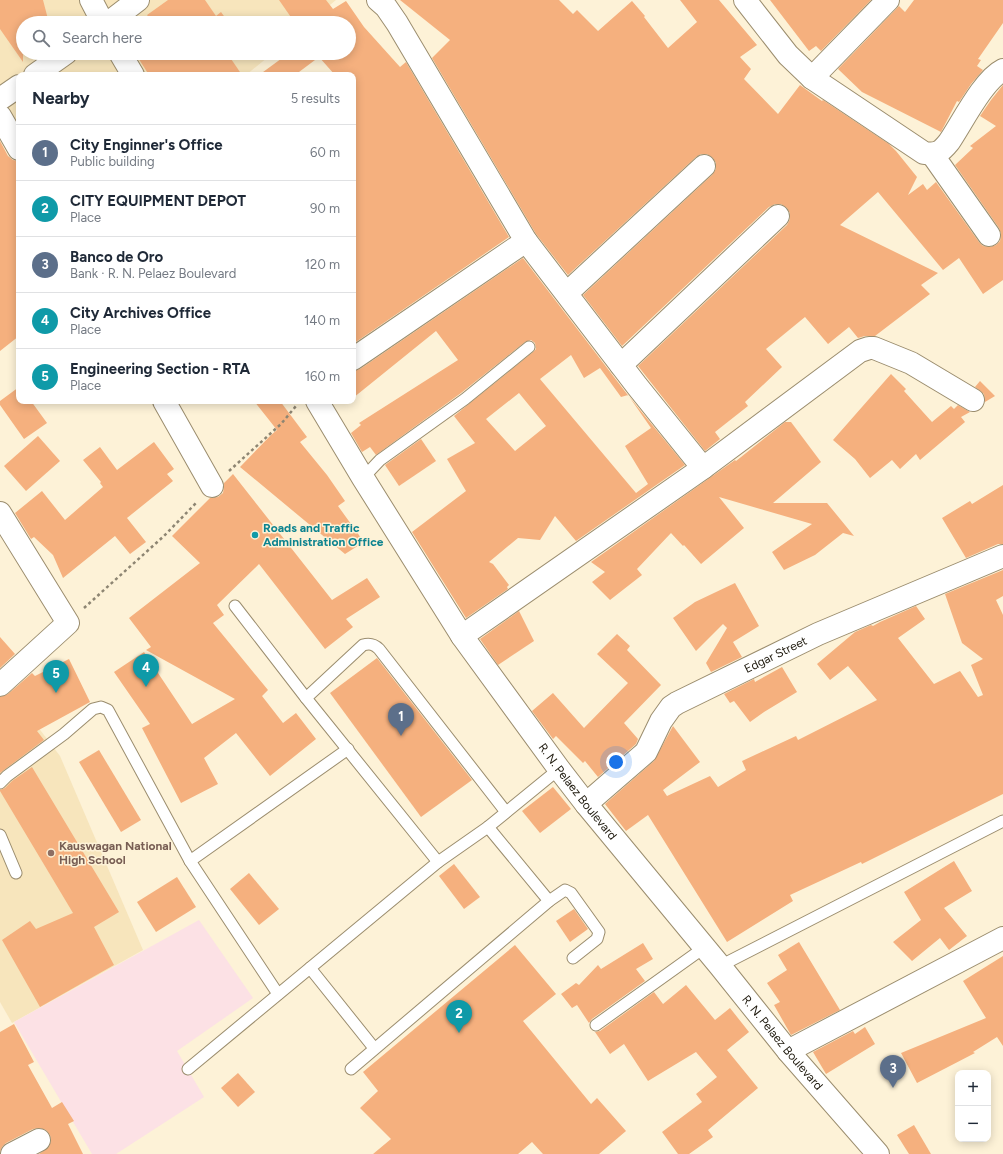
<!DOCTYPE html>
<meta charset="utf-8">
<style>
:root{--surface:#fff;--page:#f6f6f7;--text:#1f2937;--muted:#747a83;--line:#e0e1e3;--accent:#1a73e8}
body{margin:0;font-family:Figtree,sans-serif;background:var(--page);color:var(--text)}
.controls{position:absolute;right:12px;bottom:12px;display:grid;overflow:hidden;border-radius:8px;box-shadow:0 2px 10px #0003}
.controls button{width:36px;height:36px;display:grid;place-items:center;padding:0;border:0;border-bottom:1px solid var(--line);background:var(--surface);color:var(--text);font:20px sans-serif}
.you{position:absolute;left:616px;top:762px;width:14px;height:14px;margin:-10px;border:3px solid #fff;border-radius:50%;background:#1a73e8;box-shadow:0 0 0 6px #1a73e833}
.badge{display:grid;place-items:center;width:26px;height:26px;border-radius:50%;background:var(--accent);color:#fff;font-size:13px;font-weight:700}
.pin{position:absolute;translate:-50% -33px;filter:drop-shadow(0 1px 2px #0008)}
.pin::after{content:'';position:absolute;top:21px;width:14px;height:12px;background:inherit;clip-path:polygon(0 0,100% 0,50% 100%)}
.list{margin:0;padding:0;list-style:none}
h2{display:flex;justify-content:space-between;align-items:center;height:52px;margin:0;padding:0 16px;font-size:17px}
h2 small{font-size:13px;font-weight:400;color:var(--muted)}
.list li{display:grid;grid-template-columns:26px 1fr auto;gap:12px;align-items:center;box-sizing:border-box;height:56px;padding:0 16px;border-top:1px solid var(--line)}
.list b{display:block;font-size:15px;white-space:nowrap}
.list p{margin:0;font-size:13px;white-space:nowrap;color:var(--muted)}
.list em{font-size:13px;font-style:normal;color:var(--muted)}
.icon{flex:none;width:22px;height:22px;fill:none;stroke:currentColor;stroke-width:2;stroke-linecap:round;stroke-linejoin:round}
.map{position:relative;flex:none;width:1003px;height:1154px;overflow:hidden}
.search{position:absolute;background:var(--surface);box-shadow:0 2px 10px #0003;left:16px;top:16px;width:340px;height:44px;display:flex;align-items:center;gap:10px;box-sizing:border-box;padding:0 14px;border-radius:22px;color:var(--muted);font-size:15px}
.panel{position:absolute;background:var(--surface);box-shadow:0 2px 10px #0003;left:16px;top:72px;width:340px;height:332px;border-radius:8px}
.map>svg:first-child{display:block}
.built{fill:#f7e5bc}
.industrial{fill:#fce1e5}
.building{fill:#f5b07e;fill-rule:evenodd}
.lines{fill:none;stroke-linecap:round;stroke-linejoin:round}
.lane-casing{stroke:#9b8d6e;stroke-width:13}
.street-casing{stroke:#9b8d6e;stroke-width:24}
.secondary-casing{stroke:#9b8d6e;stroke-width:24}
.primary-casing{stroke:#9b8d6e;stroke-width:24}
.path{stroke:#8d8572;stroke-width:2.5;stroke-dasharray:3 3;stroke-linecap:butt}
.lane{stroke:#fff;stroke-width:11}
.street{stroke:#fff;stroke-width:22}
.secondary{stroke:#fff;stroke-width:22}
.primary{stroke:#fff;stroke-width:22}
.culture-dot{fill:#0f9aa8;stroke:#fdf2d7;stroke-width:1.5}
.education-dot{fill:#8d6e63;stroke:#fdf2d7;stroke-width:1.5}
.labels{text-anchor:middle;stroke-width:3;stroke-linejoin:round;paint-order:stroke}
.culture-label{font-size:12px;font-weight:bold;fill:#0d838f;stroke:#fdf2d7;text-anchor:start}
.street-label{font-size:12px;fill:#1e190d;stroke:#fdf2d7}
.education-label{font-size:12px;font-weight:bold;fill:#785e54;stroke:#fdf2d7;text-anchor:start}
</style>
<div class="map">
<svg width="1003" height="1154" viewBox="0 0 1003 1154">
<rect width="100%" height="100%" fill="#fdf2d7"/>
<g class="built">
<polygon points="0,0 336,0 308,23 23,23 23,53 273,53 246,75 19,75 19,154 0,125"/>
<polygon points="9,689 60,756 143,950 12,1023 0,1002 0,697"/>
</g>
<polygon class="industrial" points="199,920 253,998 177,1051 204,1097 116,1154 92,1154 14,1022"/>
<g class="building">
<polygon points="0,0 43,0 49,23 23,23 23,62 0,29"/>
<polygon points="168,0 205,0 216,16 221,12 229,23 153,23 147,15"/>
<polygon points="279,0 326,0 333,9 346,1 364,27 400,67 406,62 509,237 353,344 353,75 335,75 319,57 295,75 259,75 289,53 349,53 349,23 295,23"/>
<polygon points="400,0 559,0 573,14 577,10 598,31 632,1 645,16 644,17 668,48 697,22 680,0 719,0 757,45 740,57 751,69 744,79 778,114 800,85 822,101 823,100 889,144 896,151 917,177 908,195 923,184 927,190 936,182 979,242 983,246 990,247 996,245 1000,241 1001,234 999,228 955,165 973,148 970,146 996,126 980,116 991,100 1003,85 1003,280 983,294 959,258 943,270 878,192 840,225 938,273 921,285 930,294 875,336 865,336 858,338 849,327 828,344 805,317 766,349 782,367 745,402 748,406 715,432 720,439 705,451 638,366 787,225 790,219 790,213 787,208 781,204 775,204 769,207 622,346 583,295 712,175 716,169 716,163 713,158 707,154 701,154 696,157 568,275 536,234 432,58 450,40"/>
<polygon points="770,0 871,0 821,51 816,46 809,51"/>
<polygon points="914,0 1003,0 1003,23 978,59 981,60 977,66 983,70 971,84 959,102 957,101 941,132 862,92 838,69 899,6 905,12"/>
<polygon points="135,53 227,53 242,75 149,75"/>
<polygon points="0,141 8,156 13,160 19,161 19,336 0,351"/>
<path d="M 523,258 L 627,394 L 685,465 L 576,541 L 555,516 L 540,540 L 518,538 L 489,562 L 493,564 L 509,585 L 507,587 L 508,589 L 466,618 L 412,532 L 466,491 L 447,459 L 475,443 L 454,416 L 533,352 L 536,349 L 535,343 L 531,340 L 525,342 L 461,393 L 376,455 L 370,447 L 362,452 L 351,433 L 361,425 L 359,423 L 458,360 L 436,331 L 353,398 L 353,371 L 360,369 ZM 571,355 L 584,378 L 600,368 L 621,397 L 628,395 L 651,428 L 625,446 L 648,484 L 636,493 L 540,379 ZM 519,393 L 546,426 L 515,451 L 486,419 Z"/>
<polygon points="891,374 906,389 904,391 932,422 951,406 954,409 958,405 970,412 961,417 965,422 920,460 916,454 900,469 892,460 870,478 855,459 833,440"/>
<polygon points="980,381 995,396 985,402 984,394 975,387"/>
<polygon points="19,387 19,401 31,401 47,423 24,439 0,405 0,401"/>
<polygon points="254,401 280,401 307,437 300,442 327,475 345,501 338,506 364,542 345,554 240,467 271,435 277,430"/>
<polygon points="785,422 791,422 821,462 773,503 827,503 854,536 843,533 815,555 784,570 772,552 812,524 719,497 744,528 701,564 684,545 683,546 671,533 637,569 642,575 610,600 592,582 605,572 591,562 735,460 736,461"/>
<polygon points="38,436 60,461 26,491 4,466"/>
<polygon points="421,439 436,461 399,486 385,465"/>
<polygon points="154,442 174,469 167,474 173,481 127,518 146,542 130,554 115,536 63,578 53,555 34,537 31,539 15,513 42,491 65,520 103,487 100,483 101,482 83,460 100,447 117,470"/>
<polygon points="233,474 332,600 367,578 380,597 346,619 353,627 325,649 259,564 217,605 224,615 213,623 268,690 262,696 283,723 296,713 316,739 270,776 236,733 204,758 218,784 181,803 142,728 150,724 114,672 144,652 192,724 235,699 146,650 151,647 129,618 200,563 172,536 210,498 218,497 223,493 224,487 224,483"/>
<polygon points="1003,485 1003,544 998,544 966,558 942,518 970,501 972,504"/>
<polygon points="1003,570 1003,596 996,600 1003,615 1003,794 862,864 861,862 790,895 793,901 727,942 648,815 626,831 605,804 654,761 673,726 700,762 663,790 667,796 710,776 718,787 746,770 742,761 796,736 798,740 877,700 848,666 830,680 817,664 855,632 871,625 873,626 880,622 916,606 925,619 898,638 934,684 960,671 978,697 983,695 971,665 983,659 962,643 945,594"/>
<polygon points="735,583 759,626 733,642 742,657 711,672 706,663 727,628 723,624 696,651 673,618 695,602"/>
<polygon points="519,611 534,641 498,665 480,639"/>
<polygon points="617,634 630,646 627,650 661,685 624,723 638,739 636,744 598,777 585,761 583,763 556,736 553,739 532,711 553,693 584,728 628,683 597,654"/>
<polygon points="0,637 15,654 0,668"/>
<polygon points="377,658 472,780 421,817 330,693"/>
<polygon points="69,659 90,702 37,731 44,740 0,773 0,697 8,694 32,673 35,676"/>
<polygon points="782,667 797,692 764,712 750,722 734,701 730,703 724,694 754,679 755,682"/>
<polygon points="99,750 141,820 121,832 79,762"/>
<polygon points="32,767 119,912 94,927 114,965 40,1007 2,940 30,921 36,929 73,913 0,791 0,790 5,788 12,781"/>
<polygon points="553,787 571,809 540,833 522,811"/>
<polygon points="954,861 972,891 944,908 967,936 949,950 940,938 912,961 893,942 921,920 904,892"/>
<polygon points="454,864 480,897 464,909 439,876"/>
<polygon points="249,873 279,909 259,925 230,889"/>
<polygon points="177,877 196,907 156,932 137,902"/>
<polygon points="574,909 588,929 570,942 556,921"/>
<polygon points="799,942 840,1010 791,1035 774,1005 780,1002 767,983 787,970 778,955"/>
<polygon points="643,943 653,959 636,969 645,981 592,1019 589,1023 577,1005 572,1008 561,994 576,983 579,985 598,965 601,969"/>
<polygon points="515,945 556,994 523,1021 591,1104 597,1098 626,1131 599,1154 543,1154 532,1142 518,1154 373,1154 391,1139 360,1108 378,1091 363,1072"/>
<polygon points="1003,956 1003,1046 997,1037 973,1052 975,1053 917,1083 901,1053 986,1018 963,981"/>
<polygon points="686,985 715,1020 730,1008 749,1032 727,1050 758,1088 708,1130 713,1137 689,1154 678,1154 662,1132 702,1102 696,1094 717,1077 696,1052 648,1081 624,1044 610,1054 595,1032 600,1031 654,992 663,1004"/>
<polygon points="14,1024 34,1062 28,1065 52,1108 62,1102 74,1121 68,1124 83,1154 39,1154 49,1147 51,1140 50,1135 46,1130 39,1128 33,1129 6,1143 2,1147 0,1152 0,1032"/>
<polygon points="865,1027 875,1044 826,1074 813,1052 853,1031 855,1034"/>
<polygon points="238,1073 255,1092 238,1107 221,1088"/>
<polygon points="914,1125 931,1154 909,1154 897,1135"/>
</g>
<g class="lines">
<g class="lane-casing">
<g id="lane">
<polyline points="363,478 380,460 465,399 529,347"/>
<polyline points="235,606 306,698 438,862"/>
<path d="M 306,698 L 363,645 C 370,643 374,644 379,649 L 506,812"/>
<polyline points="0,783 7,776 64,734 93,709 101,707 108,710 190,861 278,994"/>
<polyline points="488,827 549,901"/>
<polyline points="0,835 16,873"/>
<polyline points="190,861 348,749"/>
<polyline points="720,966 1003,821"/>
<polyline points="310,968 374,1048"/>
<polyline points="596,1025 705,947"/>
<polyline points="188,1069 438,862 488,827 559,769"/>
<polyline points="351,1069 549,901 565,890 571,893 599,932 597,939 573,958"/>
</g>
</g>
<g class="street-casing">
<g id="street">
<polyline points="378,0 386,7 397,23 526,241 637,386 703,468"/>
<path d="M 745,0 L 788,55 L 812,78 L 924,153 C 937,155 941,152 949,142 C 962,123 983,80 1003,70"/>
<polyline points="812,78 888,0"/>
<polyline points="0,116 19,149"/>
<polyline points="932,154 989,235"/>
<polyline points="567,293 704,166"/>
<polyline points="353,359 526,241"/>
<polyline points="621,365 778,216"/>
<polyline points="164,401 212,486"/>
<polyline points="0,513 68,623 0,685"/>
<polyline points="462,636 703,468 860,351 869,348 874,348 911,363 973,400"/>
<path id="s1" d="M 586,804 L 646,752 L 661,721 L 671,707 L 677,703 L 818,634 L 1003,556"/>
<polyline points="788,1051 1003,938"/>
<polyline points="12,1154 39,1140"/>
</g>
</g>
<g class="secondary-casing">
<g id="secondary">
<polyline points="91,0 103,23"/>
<polyline points="120,53 133,75"/>
<path id="s2" d="M 317,401 L 363,478 L 462,636 L 559,769 L 586,804 L 720,966 L 788,1051 L 878,1154"/>
</g>
</g>
<g class="primary-casing">
<g id="primary">
<polyline points="108,23 138,0"/>
<polyline points="35,75 66,53"/>
<polyline points="0,99 19,86"/>
</g>
</g>
<g class="path">
<polyline points="229,471 281,424 296,406"/>
<polyline points="84,608 164,536 197,502"/>
</g>
<use href="#lane" class="lane"/>
<use href="#street" class="street"/>
<use href="#secondary" class="secondary"/>
<use href="#primary" class="primary"/>
</g>
<circle class="culture-dot" cx="255" cy="535" r="4"/>
<circle class="education-dot" cx="51" cy="853" r="4"/>
<g class="labels">
<g class="culture-label">
<text x="263" y="532">Roads and Traffic<tspan x="263" dy="14">Administration Office</tspan></text>
</g>
<g class="street-label">
<text dy="4" stroke="none"><textPath href="#s1" startOffset="248">Edgar Street</textPath></text>
<text dy="4" stroke="none"><textPath href="#s2" startOffset="470">R. N. Pelaez Boulevard</textPath></text>
<text dy="4" stroke="none"><textPath href="#s2" startOffset="794">R. N. Pelaez Boulevard</textPath></text>
</g>
<g class="education-label">
<text x="59" y="850">Kauswagan National<tspan x="59" dy="14">High School</tspan></text>
</g>
</g>
</svg>
<div class="controls">
<button>+</button>
<button>−</button>
</div>
<div class="you"></div>
<div class="pin badge" style="left:401px;top:736px;background:#5c6f8a">1</div>
<div class="pin badge" style="left:459px;top:1033px;background:#0f9aa8">2</div>
<div class="pin badge" style="left:893px;top:1088px;background:#5c6f8a">3</div>
<div class="pin badge" style="left:146px;top:687px;background:#0f9aa8">4</div>
<div class="pin badge" style="left:56px;top:693px;background:#0f9aa8">5</div>
<div class="search"><svg class="icon" aria-label="search" viewBox="0 0 24 24"><circle cx="10" cy="10" r="6"/><path d="M15 15l6 6"/></svg>Search here</div>
<section class="panel">
<h2>Nearby<small>5 results</small></h2>
<ul class="list">
<li><span class="badge" style="background:#5c6f8a">1</span><div><b>City Enginner's Office</b><p>Public building</p></div><em>60 m</em></li>
<li><span class="badge" style="background:#0f9aa8">2</span><div><b>CITY EQUIPMENT DEPOT</b><p>Place</p></div><em>90 m</em></li>
<li><span class="badge" style="background:#5c6f8a">3</span><div><b>Banco de Oro</b><p>Bank · R. N. Pelaez Boulevard</p></div><em>120 m</em></li>
<li><span class="badge" style="background:#0f9aa8">4</span><div><b>City Archives Office</b><p>Place</p></div><em>140 m</em></li>
<li><span class="badge" style="background:#0f9aa8">5</span><div><b>Engineering Section - RTA</b><p>Place</p></div><em>160 m</em></li>
</ul>
</section>
</div>
